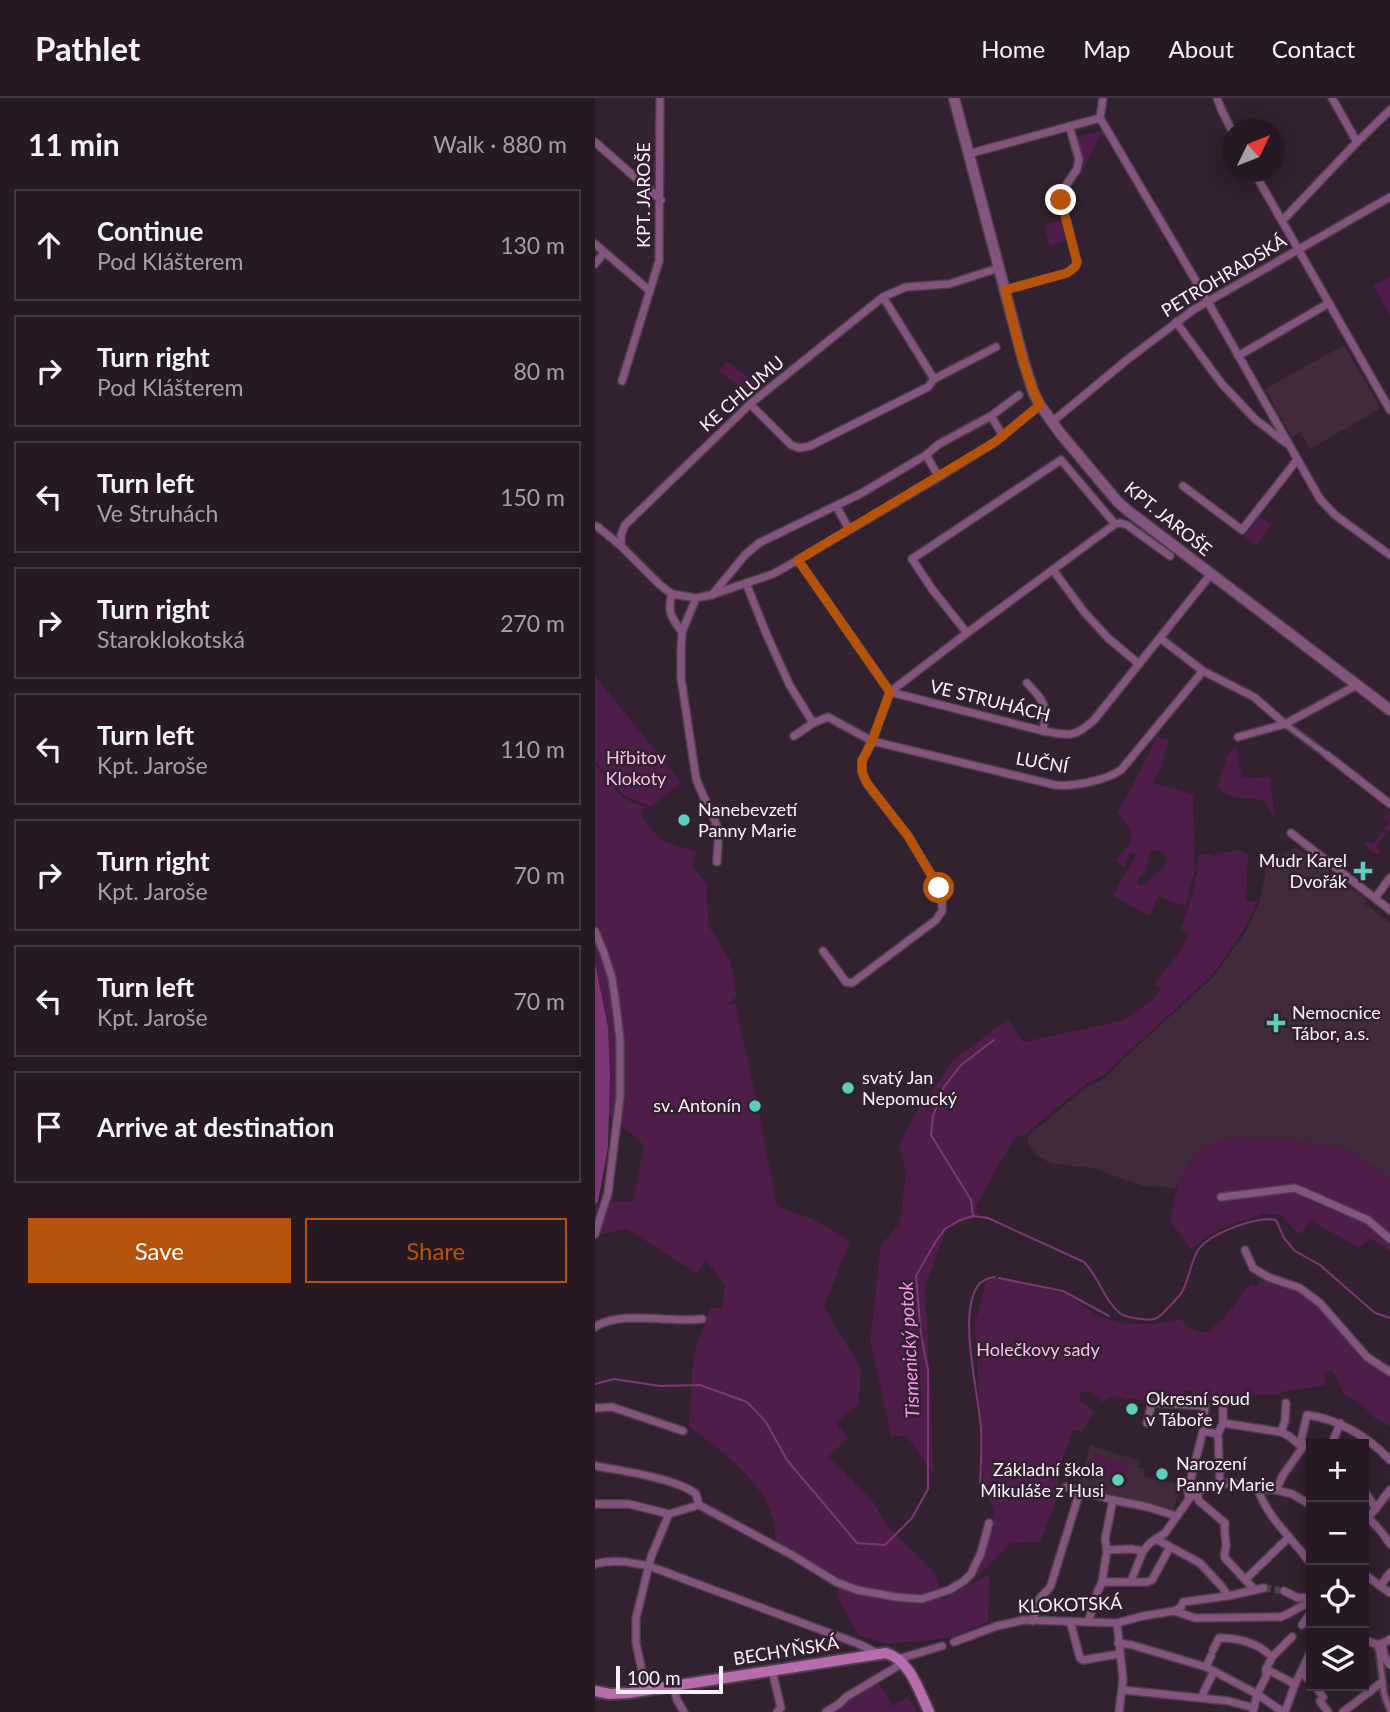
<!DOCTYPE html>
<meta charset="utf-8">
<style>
:root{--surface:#261923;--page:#2e222b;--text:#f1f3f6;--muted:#a4a0a6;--line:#423841;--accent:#b45309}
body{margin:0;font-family:Lato,sans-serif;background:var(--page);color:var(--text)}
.controls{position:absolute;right:21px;bottom:21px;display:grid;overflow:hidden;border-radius:0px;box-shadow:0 4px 18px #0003}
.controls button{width:63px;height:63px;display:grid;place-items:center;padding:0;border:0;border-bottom:2px solid var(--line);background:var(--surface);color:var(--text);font:35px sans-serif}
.compass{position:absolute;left:627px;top:21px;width:63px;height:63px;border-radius:50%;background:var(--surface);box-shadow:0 4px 18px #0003;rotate:47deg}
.scale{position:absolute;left:21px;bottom:18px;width:107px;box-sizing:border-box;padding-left:7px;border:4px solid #fbf0f9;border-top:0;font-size:19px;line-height:24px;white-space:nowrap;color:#fbf0f9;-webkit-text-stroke:5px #32212f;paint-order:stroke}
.stop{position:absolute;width:21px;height:21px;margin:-16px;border:5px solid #b45309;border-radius:50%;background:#fff}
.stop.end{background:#b45309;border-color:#fff;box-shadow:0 2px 7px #0008}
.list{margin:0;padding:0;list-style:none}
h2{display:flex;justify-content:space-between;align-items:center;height:91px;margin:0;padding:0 28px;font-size:30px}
h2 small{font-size:23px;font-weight:400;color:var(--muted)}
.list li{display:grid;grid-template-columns:46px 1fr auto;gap:21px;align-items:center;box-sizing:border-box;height:112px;margin:0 14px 14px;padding:0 14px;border:2px solid var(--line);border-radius:0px}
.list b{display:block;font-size:26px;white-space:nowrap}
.list p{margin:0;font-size:23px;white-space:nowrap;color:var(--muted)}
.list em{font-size:23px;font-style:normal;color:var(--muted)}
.actions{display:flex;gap:14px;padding:21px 28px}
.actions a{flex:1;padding:16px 0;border:2px solid var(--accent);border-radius:0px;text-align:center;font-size:24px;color:var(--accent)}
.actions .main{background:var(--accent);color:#fff}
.icon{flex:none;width:38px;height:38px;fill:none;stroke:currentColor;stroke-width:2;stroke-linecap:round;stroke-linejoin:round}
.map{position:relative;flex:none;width:795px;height:1614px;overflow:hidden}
header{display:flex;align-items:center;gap:42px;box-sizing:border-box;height:98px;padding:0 35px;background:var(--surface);border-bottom:2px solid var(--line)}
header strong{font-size:33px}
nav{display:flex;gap:38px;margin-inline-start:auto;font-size:24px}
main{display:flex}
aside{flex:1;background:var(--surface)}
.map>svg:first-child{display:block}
.built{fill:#402a3c}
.green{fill:#4e1d49;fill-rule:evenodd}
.water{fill:#7e3776}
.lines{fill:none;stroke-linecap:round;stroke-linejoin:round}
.stream{stroke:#7e3776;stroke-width:2}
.minor-tunnel{stroke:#50404d;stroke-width:7;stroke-dasharray:7 3.5;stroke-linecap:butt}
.pedestrian-casing{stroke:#4e3e4b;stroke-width:9}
.minor-casing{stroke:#4e3e4b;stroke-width:10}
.tertiary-casing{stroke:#4e3e4b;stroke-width:13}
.secondary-casing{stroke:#4e3e4b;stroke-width:14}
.pedestrian{stroke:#83547d;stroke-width:5}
.minor{stroke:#83547d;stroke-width:7}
.tertiary{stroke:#83547d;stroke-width:10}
.secondary{stroke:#b76cad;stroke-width:10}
.route{stroke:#b45309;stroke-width:9}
.poi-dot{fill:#5bcebc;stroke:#32212f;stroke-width:2.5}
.labels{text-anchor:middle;stroke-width:5;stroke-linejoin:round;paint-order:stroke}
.street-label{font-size:18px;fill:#fbf0f9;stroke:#32212f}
.park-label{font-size:18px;fill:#fcbff2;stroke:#32212f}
.poi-label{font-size:18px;fill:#fbf0f9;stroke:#32212f;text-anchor:start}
.water-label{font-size:19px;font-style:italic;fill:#f997ec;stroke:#32212f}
</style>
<header>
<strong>Pathlet</strong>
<nav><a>Home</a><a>Map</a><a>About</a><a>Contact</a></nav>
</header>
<main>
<aside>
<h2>11 min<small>Walk · 880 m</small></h2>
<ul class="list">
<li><svg class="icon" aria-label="ahead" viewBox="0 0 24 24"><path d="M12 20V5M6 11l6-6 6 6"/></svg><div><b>Continue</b><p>Pod Klášterem</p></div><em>130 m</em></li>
<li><svg class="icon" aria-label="right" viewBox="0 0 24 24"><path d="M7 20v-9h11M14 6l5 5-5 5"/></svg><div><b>Turn right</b><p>Pod Klášterem</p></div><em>80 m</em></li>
<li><svg class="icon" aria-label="left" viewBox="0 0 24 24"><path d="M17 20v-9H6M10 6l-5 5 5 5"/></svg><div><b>Turn left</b><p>Ve Struhách</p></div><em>150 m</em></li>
<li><svg class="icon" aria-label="right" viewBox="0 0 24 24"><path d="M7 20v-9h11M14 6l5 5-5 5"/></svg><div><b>Turn right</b><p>Staroklokotská</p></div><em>270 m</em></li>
<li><svg class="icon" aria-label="left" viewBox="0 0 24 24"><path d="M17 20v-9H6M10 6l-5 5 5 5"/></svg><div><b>Turn left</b><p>Kpt. Jaroše</p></div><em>110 m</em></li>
<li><svg class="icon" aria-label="right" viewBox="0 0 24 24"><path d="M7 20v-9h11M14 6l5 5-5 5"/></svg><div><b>Turn right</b><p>Kpt. Jaroše</p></div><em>70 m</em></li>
<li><svg class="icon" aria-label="left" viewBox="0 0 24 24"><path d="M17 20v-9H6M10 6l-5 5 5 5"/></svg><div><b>Turn left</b><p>Kpt. Jaroše</p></div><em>70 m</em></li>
<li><svg class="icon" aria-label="arrive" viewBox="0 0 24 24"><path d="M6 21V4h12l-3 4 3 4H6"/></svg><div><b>Arrive at destination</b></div></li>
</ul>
<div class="actions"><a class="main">Save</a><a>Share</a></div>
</aside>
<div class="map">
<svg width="795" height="1614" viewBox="0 0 795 1614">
<rect width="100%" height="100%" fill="#32212f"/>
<g class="built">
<polygon points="749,247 786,310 715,351 705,334 697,339 670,291"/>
<polygon points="702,750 771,801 770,806 795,825 795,1081 754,1052 745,1049 721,1046 615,1046 603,1054 595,1063 581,1090 549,1088 497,1070 460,1066 451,1063 442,1057 436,1050 432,1042 434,1037 492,989 504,983 516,974 524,965 619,878 651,833 665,802 672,767 677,752 684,757"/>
<polygon points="495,1347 545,1363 543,1369 550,1371 548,1378 585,1387 578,1413 484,1388"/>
</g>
<g class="green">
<polygon points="506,33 511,37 514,41 509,37 505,37 489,70 482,39"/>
<polygon points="466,122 472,143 455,148 449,127"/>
<polygon points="795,178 795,218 778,188"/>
<polygon points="132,263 160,285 152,295 124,273"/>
<polygon points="665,418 676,427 661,448 649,439"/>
<polygon points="0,578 85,683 84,686 56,709 28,697 0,663"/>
<path d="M 562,639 L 574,642 L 566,671 L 558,685 L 598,696 L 600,772 L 590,808 L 563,798 L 555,818 L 518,798 L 541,756 L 535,755 L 529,771 L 520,762 L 536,744 L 535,731 L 522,714 L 533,697 ZM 557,753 L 565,753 L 570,757 L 571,765 L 566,773 C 554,777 556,785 546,788 L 542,785 L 544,779 C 556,773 551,771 553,761 C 553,759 556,754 557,753 Z"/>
<path d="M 641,647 L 647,680 L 675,679 L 680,720 L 669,702 C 652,700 634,703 623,688 L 632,658 Z"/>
<path d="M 0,666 L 28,700 L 49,709 L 46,719 L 66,742 L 101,754 L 98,770 L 112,786 L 113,827 L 136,863 L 142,899 L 129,908 L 140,905 L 161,999 L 182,1108 L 220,1122 L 255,1143 L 229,1209 L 266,1271 L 264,1306 L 241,1325 L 253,1340 L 234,1358 L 280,1406 L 292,1428 L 340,1475 L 348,1501 L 395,1476 L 393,1524 L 357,1539 L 331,1543 L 290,1545 L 263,1537 L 243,1500 L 243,1482 L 181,1444 C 180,1437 180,1428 178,1422 C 167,1380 125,1353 94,1328 L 98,1259 L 115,1210 L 127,1209 L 130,1188 L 111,1162 L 101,1175 L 32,1131 L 0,1137 L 0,1106 L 3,1104 L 38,1103 L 49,1047 L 14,1017 L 15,976 L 13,929 L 0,865 Z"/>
<polygon points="795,712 795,730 781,748 786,753 782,757 769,747 773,743 778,746 794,724 789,720"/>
<path d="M 643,752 L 653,756 L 651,801 L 662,804 C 651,831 634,856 616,878 L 509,977 L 491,986 L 431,1036 L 419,1040 L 381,1108 L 383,1119 L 352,1129 L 330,1188 L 339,1375 L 312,1339 L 296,1338 L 275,1242 L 286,1147 L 305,1125 L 311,1073 L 304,1046 L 320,1016 L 359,962 L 413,921 L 428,944 L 530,922 L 558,901 L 566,891 L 559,886 L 582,857 L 594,836 L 585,832 C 595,807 603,784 603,757 L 614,756 L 621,758 L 622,755 Z"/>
<path d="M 661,1039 L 691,1040 L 721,1046 L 745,1049 L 754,1052 L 795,1081 L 795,1154 L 775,1140 L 764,1150 L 716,1123 L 704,1137 L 686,1117 L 669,1116 L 642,1124 L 617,1135 L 596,1152 L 575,1122 C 582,1085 590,1050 632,1040 C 641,1038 651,1039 661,1039 Z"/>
<path d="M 404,1179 L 470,1196 L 505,1219 L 532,1226 L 561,1226 L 585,1221 C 590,1225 597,1233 604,1234 C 622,1238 645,1196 656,1185 L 659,1188 L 664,1187 L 664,1182 C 671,1184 679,1184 686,1186 C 722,1197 741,1235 767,1259 C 775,1267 785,1272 795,1277 L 795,1328 L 781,1321 L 767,1307 L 748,1295 L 738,1273 L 732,1273 L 729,1277 L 731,1287 L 686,1294 L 684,1296 L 630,1299 L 624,1303 L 600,1301 L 596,1293 L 590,1293 L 587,1300 L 548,1303 L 534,1300 L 533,1302 L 519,1298 L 507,1304 L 494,1293 L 486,1294 L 484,1302 L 499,1314 L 486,1334 L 478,1332 L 469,1356 L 463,1379 L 464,1395 L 445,1444 L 416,1445 L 382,1479 L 392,1448 L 399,1414 L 388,1385 L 380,1224 L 391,1183 Z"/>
<polygon points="501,1356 535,1366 530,1383 496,1372"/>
<polygon points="284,1585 297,1608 313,1599 322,1614 236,1614"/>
</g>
<polygon class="water" points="0,865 13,929 15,976 13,1049 3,1104 0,1106"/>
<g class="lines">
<g class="stream">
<polyline points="378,1118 376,1102 336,1037 338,1018 349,989 366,967 399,942"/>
<polyline points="404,1180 468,1193 514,1218"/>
<path d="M 0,1286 L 19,1281 L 65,1288 L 105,1287 L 152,1304 L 171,1324 L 192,1362 L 262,1445 L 290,1447 L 317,1420 L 333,1391 L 333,1272 L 326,1237 L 321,1178 L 341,1143 L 350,1131 L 365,1122 L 378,1118 L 393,1120 L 489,1164 C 504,1179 509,1203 526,1216 C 532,1220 541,1220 547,1221 C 558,1223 563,1221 570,1213 C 576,1206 584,1200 588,1192 C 594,1180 596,1164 603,1152 C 615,1135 662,1118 681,1122 L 689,1140 L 700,1153 L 725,1167 L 780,1215 L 795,1220"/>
<path d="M 385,1386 C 386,1368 387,1350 386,1332 C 384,1296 363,1219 382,1189 C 386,1182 392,1180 400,1179"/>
</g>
<g class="minor-tunnel">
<polyline points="712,1461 716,1469"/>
<polyline points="669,1490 689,1493"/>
</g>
<g class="pedestrian-casing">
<g id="pedestrian">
<polyline points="690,626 732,657"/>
<polyline points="782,1547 784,1554 789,1596 795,1612"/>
</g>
</g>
<g class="minor-casing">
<g id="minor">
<polyline points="508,0 505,20 605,190 725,401 740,417 795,457"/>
<polyline points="622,0 627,13 638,35"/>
<polyline points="737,0 762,44"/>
<polyline points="0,44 66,102"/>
<polyline points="373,56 505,20"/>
<polyline points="659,74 795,312"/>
<polyline points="687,123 762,44 795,12"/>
<polyline points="0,146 55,193"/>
<polyline points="0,166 9,155"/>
<polyline points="404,170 354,186 311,189 288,199 155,306 30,427 26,437 26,448 65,487 77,496 101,500 116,497 178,476 203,462 344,379 400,344 445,307"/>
<polyline points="410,192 472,175 480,169 482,164 466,102 470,89 482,71 484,61 474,28"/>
<polyline points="581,224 627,286 660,321 691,345"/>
<polyline points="643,258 734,205"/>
<polyline points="339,281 401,249"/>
<polyline points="27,283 64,163 65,0"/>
<polyline points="155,306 196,347 204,350 215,348 333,289 339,281 288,199"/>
<polyline points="396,318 408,338"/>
<polyline points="457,324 533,261 598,212 795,99"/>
<polyline points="331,357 344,379"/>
<polyline points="588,388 647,432 702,362"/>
<polyline points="241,408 254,431"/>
<polyline points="0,428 3,429 26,448"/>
<path d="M 203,462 L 295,594 L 448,633 C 474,637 478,641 499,622 L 616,476"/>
<polyline points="458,472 490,515 513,540 544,566"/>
<path d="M 151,485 L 171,535 L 194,586 L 218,625 L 233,619 L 277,643 L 460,687 C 478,689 512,682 526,672 L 608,573"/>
<path d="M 77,496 C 72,514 76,519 87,534"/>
<polyline points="117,497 150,457 164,445 265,396 331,357 344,346 396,318 424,297"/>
<path d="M 101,500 L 87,534 L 86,553 L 86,580 L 101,680 C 106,697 117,712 122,729 C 125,741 122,752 122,764"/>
<polyline points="372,535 337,491 317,461 466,362 520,426"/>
<polyline points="565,540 608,573 659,599 690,626"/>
<path d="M 432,585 C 449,604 453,606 448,633"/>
<polyline points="295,594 372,535 520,426 525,425 532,427 575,458"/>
<polyline points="199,638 218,625"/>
<polyline points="643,639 690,626 762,587"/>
<polyline points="732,657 795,706"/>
<polyline points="696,735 795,812"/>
<polyline points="780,800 795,780"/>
<polyline points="0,833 9,855 17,880 21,908 25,942 25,999 13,1095 0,1136"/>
<polyline points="228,853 251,884 257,885 341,822 347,813 347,803 344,790 313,738 272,686 267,674 267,663 277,643 295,594"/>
<polyline points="626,1099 700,1090 773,1122 795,1141"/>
<polyline points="650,1152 658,1170 673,1179 705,1190 725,1205 772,1259 795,1274"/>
<path d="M 0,1229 C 25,1212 77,1225 107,1221"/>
<polyline points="0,1310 17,1309 88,1333"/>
<polyline points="552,1325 557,1305 610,1308 608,1333"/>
<polyline points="628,1325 686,1334 694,1338 707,1349"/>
<polyline points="686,1334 690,1323 691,1305"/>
<polyline points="737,1346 745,1325"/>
<path d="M 708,1349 L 706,1342 L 712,1317 C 744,1321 773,1339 795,1362"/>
<path d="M 0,1368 C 24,1372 84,1381 101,1396 L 104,1407"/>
<polyline points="625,1387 623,1336 628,1325 628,1311"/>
<polyline points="471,1389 518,1402 553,1409 581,1418"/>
<path d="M 663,1391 C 672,1419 695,1438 712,1461"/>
<polyline points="681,1392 688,1377 708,1349"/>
<polyline points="769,1392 781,1411"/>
<path d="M 602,1396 L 604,1403 L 630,1425 C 629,1434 630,1436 631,1445 C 632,1451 628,1454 630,1460 L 659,1491"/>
<polyline points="594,1401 593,1392 608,1333 623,1336"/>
<polyline points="0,1406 34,1406 74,1416 104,1407"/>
<polyline points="104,1407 197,1457 241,1484 262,1492 301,1499 327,1501 354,1492 369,1483 376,1476 386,1455 394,1425"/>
<polyline points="773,1419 788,1436 795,1446"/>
<polyline points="769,1423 778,1414 795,1392"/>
<polyline points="561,1441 605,1465 627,1489 633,1498"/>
<polyline points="512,1452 536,1451 548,1453"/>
<path d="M 0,1466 C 18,1461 35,1464 54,1468 L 264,1546 L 282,1555"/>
<polyline points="769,1476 795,1495"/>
<polyline points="651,1481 694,1439"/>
<polyline points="536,1483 548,1453 555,1445 570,1435 594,1401 608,1391 633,1385 655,1387 663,1391 681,1392 697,1396 716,1407"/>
<polyline points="507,1484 552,1484 557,1482 575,1449"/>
<polyline points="785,1488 795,1475"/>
<polyline points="689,1493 703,1500 716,1499"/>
<polyline points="579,1513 586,1509 588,1504 633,1498 669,1490"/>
<path d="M 438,1523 C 440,1515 441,1506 445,1500 C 449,1494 454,1493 456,1487 L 485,1393"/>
<polyline points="475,1523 485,1560 488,1562 524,1556"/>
<polyline points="493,1524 502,1495 507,1484 512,1452 510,1441 518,1402"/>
<polyline points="522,1525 528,1581 524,1614"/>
<polyline points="707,1527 716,1514"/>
<path d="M 769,1541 C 779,1547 786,1548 795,1541"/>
<path d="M 359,1544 L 402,1528 L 429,1522 L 522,1525 L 548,1518 L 579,1513 L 600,1520 L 685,1519 C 697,1516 704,1507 716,1505"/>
<polyline points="523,1545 537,1547 611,1569 662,1596 688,1614"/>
<path d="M 787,1546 C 788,1553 789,1562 795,1567"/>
<path d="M 618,1552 L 624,1540 C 644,1540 662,1544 677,1559"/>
<polyline points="303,1561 347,1548"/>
<polyline points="611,1569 616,1558"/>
<polyline points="671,1571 700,1586"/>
<polyline points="177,1572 186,1610 182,1614"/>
<polyline points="706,1574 716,1584"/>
<polyline points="78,1588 82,1602 89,1614"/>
<polyline points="720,1588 728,1599 725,1603 733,1614"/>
<polyline points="51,1592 41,1545 41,1520 56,1459 74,1416"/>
<polyline points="528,1592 634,1603 659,1610"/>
<polyline points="606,1600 619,1573"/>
<polyline points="231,1614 244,1606 251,1599 308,1565"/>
<polyline points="658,1614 662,1596 671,1579 671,1571 677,1559 697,1539"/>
<polyline points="690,1614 700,1586 716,1553"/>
<polyline points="748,1614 787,1584"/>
</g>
</g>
<g class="tertiary-casing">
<polyline id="tertiary" points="359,0 429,265 439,296 445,307 465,335 522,403 532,412 795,612"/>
</g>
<g class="secondary-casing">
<path id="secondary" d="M 0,1593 L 15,1596 L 33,1595 L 291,1555 C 315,1562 324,1593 334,1614"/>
</g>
<use href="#pedestrian" class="pedestrian"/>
<use href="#minor" class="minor"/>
<use href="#tertiary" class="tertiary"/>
<use href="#secondary" class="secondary"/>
</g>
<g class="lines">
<path class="route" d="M 344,790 L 313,738 L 272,685 L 267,674 L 267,663 L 277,643 L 295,594 L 203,462 L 400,344 L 445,307 C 427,271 420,230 410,192 L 472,175 L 480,169 L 482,164 L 466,102"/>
</g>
<g class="poi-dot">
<circle cx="89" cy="722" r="7"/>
<path d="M764.5 762.5h7v7h7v7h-7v7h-7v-7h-7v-7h7z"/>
<path d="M677.5 914.5h7v7h7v7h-7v7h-7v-7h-7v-7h7z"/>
<circle cx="253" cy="990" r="7"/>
<circle cx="160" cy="1008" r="7"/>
<circle cx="537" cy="1311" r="7"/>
<circle cx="567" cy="1376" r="7"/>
<circle cx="523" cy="1382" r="7"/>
</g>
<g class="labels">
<g class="street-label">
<text transform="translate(49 97) rotate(-90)" y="6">KPT. JAROŠE</text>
<text transform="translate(629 178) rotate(-31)" y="6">PETROHRADSKÁ</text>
<text transform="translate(147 296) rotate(-41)" y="6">KE CHLUMU</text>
<text transform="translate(573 421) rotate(39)" y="6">KPT. JAROŠE</text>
<text transform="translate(395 603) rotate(14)" y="6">VE STRUHÁCH</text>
<text transform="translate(447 665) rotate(10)" y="6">LUČNÍ</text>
<text transform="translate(475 1507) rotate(-2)" y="6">KLOKOTSKÁ</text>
<text transform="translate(191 1553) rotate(-9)" y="6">BECHYŇSKÁ</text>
</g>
<g class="park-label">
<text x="41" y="666">Hřbitov<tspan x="41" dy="21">Klokoty</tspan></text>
<text x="443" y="1258">Holečkovy sady</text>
</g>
<g class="poi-label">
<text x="103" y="718">Nanebevzetí<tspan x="103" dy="21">Panny Marie</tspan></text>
<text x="752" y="769" text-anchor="end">Mudr Karel<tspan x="752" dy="21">Dvořák</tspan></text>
<text x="697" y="921">Nemocnice<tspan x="697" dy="21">Tábor, a.s.</tspan></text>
<text x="267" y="986">svatý Jan<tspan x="267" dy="21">Nepomucký</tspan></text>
<text x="146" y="1014" text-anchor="end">sv. Antonín</text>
<text x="551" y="1307">Okresní soud<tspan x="551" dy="21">v Táboře</tspan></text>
<text x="581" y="1372">Narození<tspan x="581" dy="21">Panny Marie</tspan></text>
<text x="509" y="1378" text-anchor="end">Základní škola<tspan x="509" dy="21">Mikuláše z Husi</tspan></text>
</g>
<g class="water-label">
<text transform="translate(314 1252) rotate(-93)" y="7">Tismenický potok</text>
</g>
</g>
</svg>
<div class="controls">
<button>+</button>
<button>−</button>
<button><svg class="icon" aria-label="locate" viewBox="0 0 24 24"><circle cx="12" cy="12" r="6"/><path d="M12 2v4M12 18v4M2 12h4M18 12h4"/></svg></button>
<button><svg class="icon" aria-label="layers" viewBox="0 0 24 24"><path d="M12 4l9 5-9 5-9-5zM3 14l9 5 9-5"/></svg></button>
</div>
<svg class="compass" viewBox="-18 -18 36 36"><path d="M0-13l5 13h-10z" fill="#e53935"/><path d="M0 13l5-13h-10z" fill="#a4a0a6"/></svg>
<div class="scale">100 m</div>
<div class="stop" style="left:344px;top:790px"></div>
<div class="stop end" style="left:466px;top:102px"></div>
</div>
</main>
